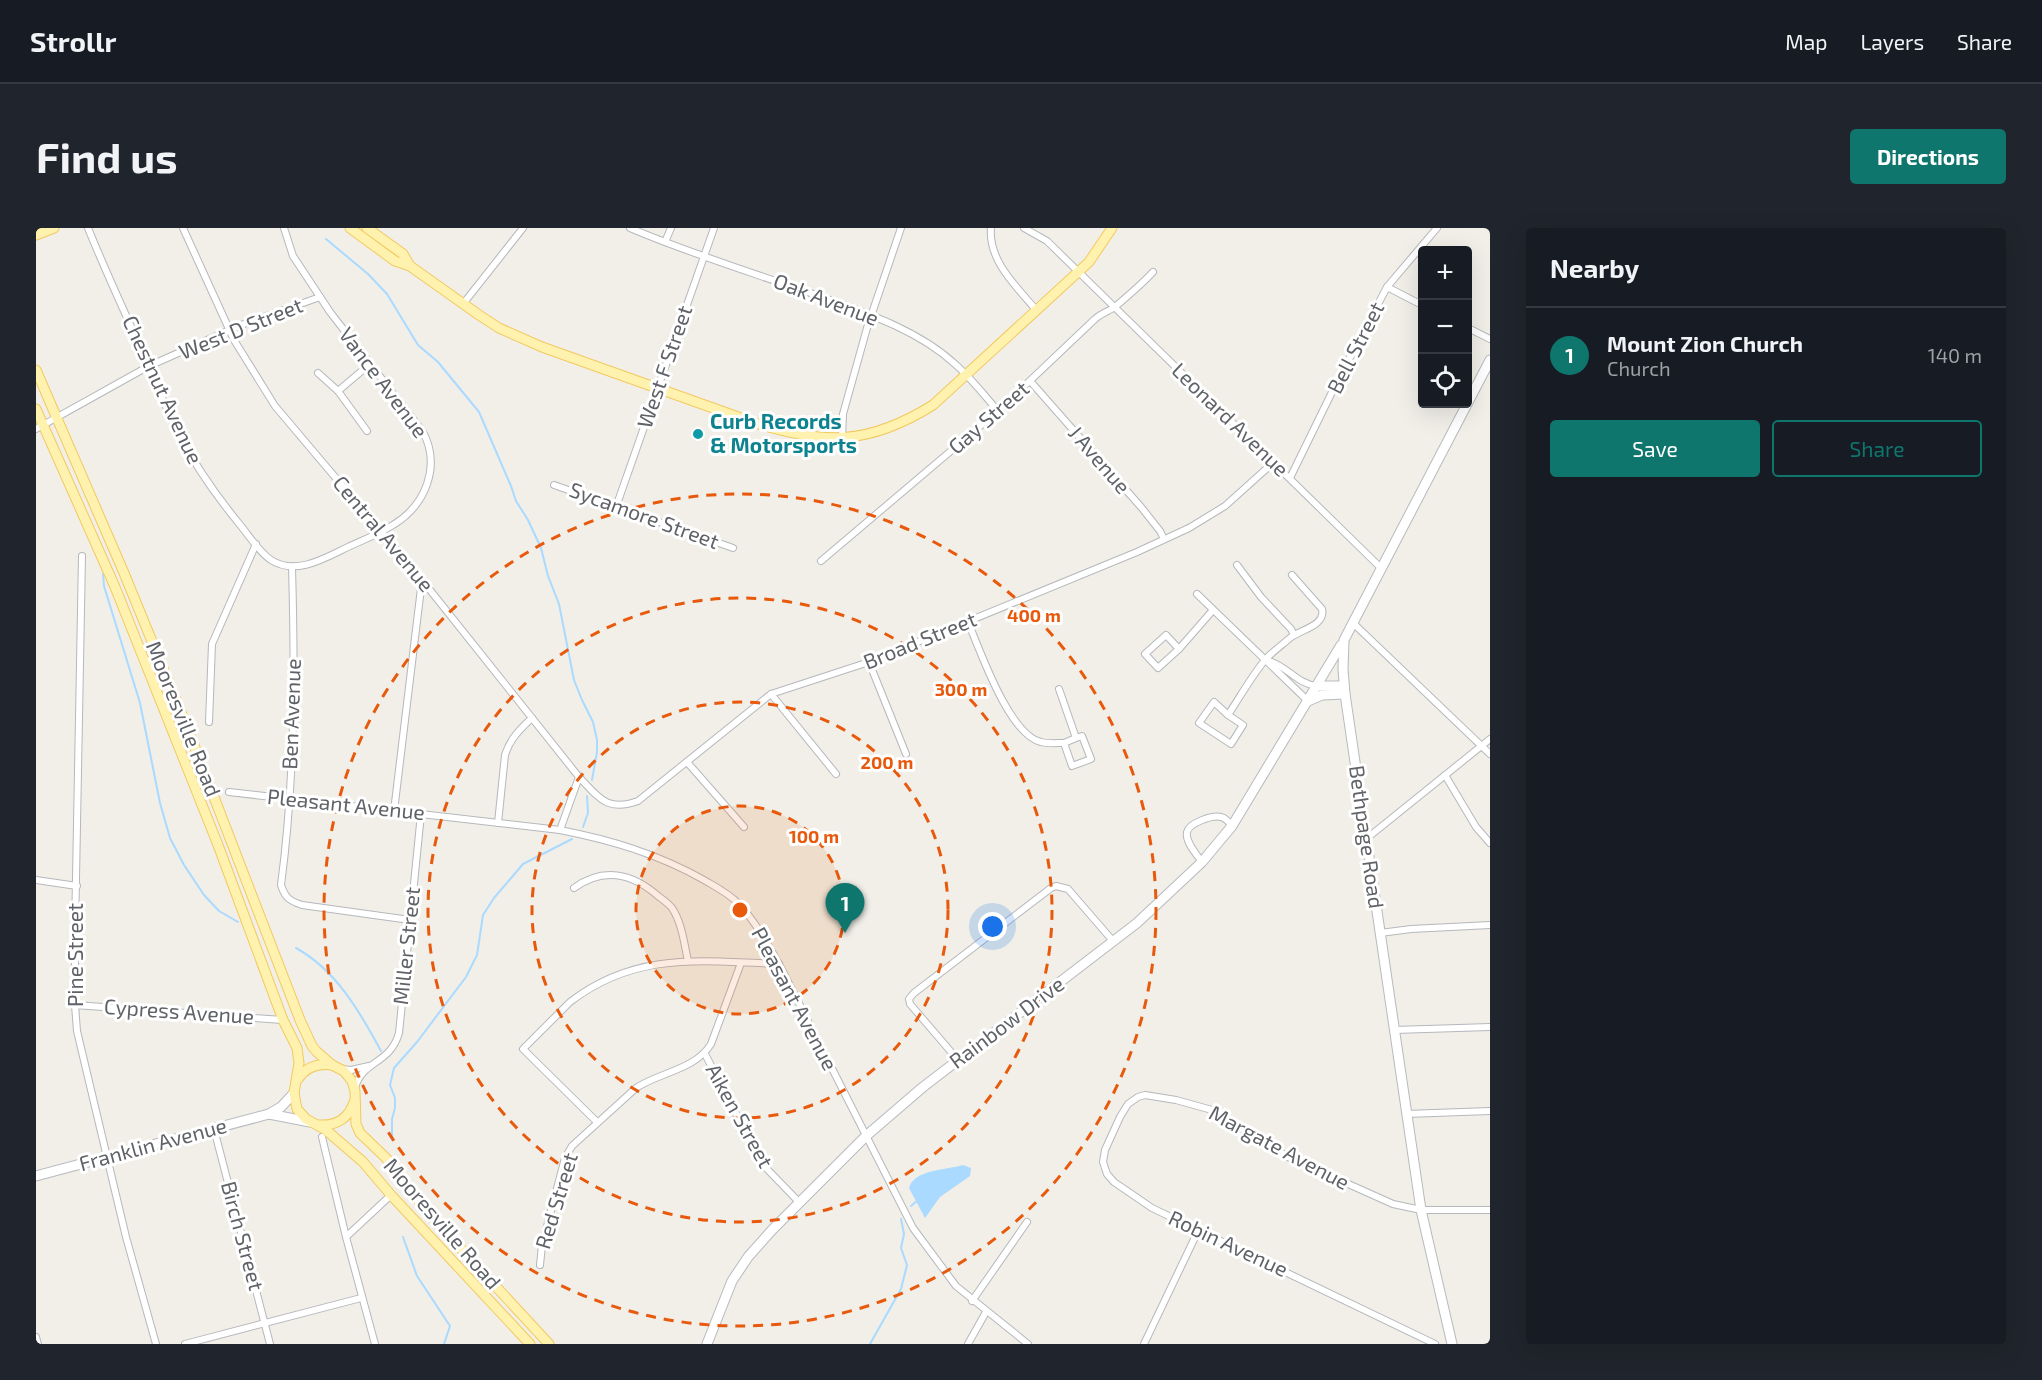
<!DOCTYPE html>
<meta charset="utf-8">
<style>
:root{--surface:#171b24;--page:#20242c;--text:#f1f3f6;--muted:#9ea1a6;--line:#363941;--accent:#0f766e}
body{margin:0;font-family:"Exo 2",sans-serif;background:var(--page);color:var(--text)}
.controls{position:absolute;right:18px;top:18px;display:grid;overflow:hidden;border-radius:6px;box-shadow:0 6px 24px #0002}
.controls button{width:54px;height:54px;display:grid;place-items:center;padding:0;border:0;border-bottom:2px solid var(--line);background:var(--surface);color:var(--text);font:30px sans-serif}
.you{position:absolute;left:957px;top:699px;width:21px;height:21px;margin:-15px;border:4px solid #fff;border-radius:50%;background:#1a73e8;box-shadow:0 0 0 9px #1a73e833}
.badge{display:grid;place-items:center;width:39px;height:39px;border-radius:50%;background:var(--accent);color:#fff;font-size:20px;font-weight:700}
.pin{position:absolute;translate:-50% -50px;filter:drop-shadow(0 2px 3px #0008)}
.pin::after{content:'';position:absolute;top:32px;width:21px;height:18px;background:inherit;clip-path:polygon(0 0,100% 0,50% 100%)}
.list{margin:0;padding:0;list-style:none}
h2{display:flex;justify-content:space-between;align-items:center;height:78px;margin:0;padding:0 24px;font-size:26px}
h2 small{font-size:20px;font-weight:400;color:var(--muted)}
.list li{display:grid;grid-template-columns:39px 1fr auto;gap:18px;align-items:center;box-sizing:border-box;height:96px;padding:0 24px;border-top:2px solid var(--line)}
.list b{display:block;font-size:22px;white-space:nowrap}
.list p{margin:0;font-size:20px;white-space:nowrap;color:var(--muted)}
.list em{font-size:20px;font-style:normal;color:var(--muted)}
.actions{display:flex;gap:12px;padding:18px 24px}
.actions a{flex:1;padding:14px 0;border:2px solid var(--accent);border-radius:6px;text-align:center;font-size:21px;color:var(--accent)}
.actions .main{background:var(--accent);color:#fff}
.icon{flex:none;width:33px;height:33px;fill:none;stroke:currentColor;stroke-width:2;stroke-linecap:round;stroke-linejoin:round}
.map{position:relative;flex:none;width:1454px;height:1116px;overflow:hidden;border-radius:6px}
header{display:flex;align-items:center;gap:36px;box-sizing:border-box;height:84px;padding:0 30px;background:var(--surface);border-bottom:2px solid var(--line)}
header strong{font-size:28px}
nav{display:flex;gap:33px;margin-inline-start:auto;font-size:21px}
.intro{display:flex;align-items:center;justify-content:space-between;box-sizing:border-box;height:144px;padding:0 36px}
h1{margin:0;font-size:42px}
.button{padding:15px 27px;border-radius:6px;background:var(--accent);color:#fff;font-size:21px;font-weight:700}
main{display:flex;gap:36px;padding:0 36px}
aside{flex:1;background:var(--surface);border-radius:6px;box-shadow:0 6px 24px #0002}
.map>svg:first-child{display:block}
.water{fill:#aadaff}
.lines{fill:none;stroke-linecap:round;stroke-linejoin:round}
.stream{stroke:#aadaff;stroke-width:2}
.street-casing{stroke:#b5b8bc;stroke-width:8}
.secondary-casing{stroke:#b6babf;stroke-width:11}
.primary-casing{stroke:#f2c960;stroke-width:11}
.street{stroke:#fff;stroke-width:6}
.secondary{stroke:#fff;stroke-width:9}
.primary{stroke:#fff2af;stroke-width:9}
.ring{fill:none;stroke:#e8590c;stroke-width:3;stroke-dasharray:10 8}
.culture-dot{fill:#0f9aa8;stroke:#fff;stroke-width:2}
.labels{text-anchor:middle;stroke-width:6;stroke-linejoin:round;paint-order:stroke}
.street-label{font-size:21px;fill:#5f6368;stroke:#fff}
.culture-label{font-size:21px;font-weight:bold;fill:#0d838f;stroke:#fff;text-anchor:start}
.centre{fill:#e8590c;stroke:#fff;stroke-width:3}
.ring-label{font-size:18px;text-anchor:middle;font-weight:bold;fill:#e8590c;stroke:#fff;stroke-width:6;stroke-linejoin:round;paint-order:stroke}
</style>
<header>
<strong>Strollr</strong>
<nav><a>Map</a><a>Layers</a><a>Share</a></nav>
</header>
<div class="intro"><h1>Find us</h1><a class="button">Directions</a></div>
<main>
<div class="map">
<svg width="1454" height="1116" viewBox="0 0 1454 1116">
<rect width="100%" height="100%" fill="#f1efe8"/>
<path class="water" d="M 927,937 L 935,940 L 934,948 L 904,969 L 889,990 L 873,960 C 878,941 912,942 927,937 Z"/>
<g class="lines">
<g class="stream">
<polyline points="290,11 332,46 351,66 382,117 402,134 443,184 475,258 480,273 492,292 505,320 512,348 523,376 538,452 546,472 557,494 561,512 561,524 556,552"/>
<polyline points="67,346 68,358 104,475 124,575 134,610 148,637 168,667 183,683 202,694"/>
<polyline points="547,599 552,585 551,568"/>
<path d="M 260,720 C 300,742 324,784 345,823"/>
<polyline points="356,912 356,891 359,880 359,870 354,857 358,840 381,814 430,749 441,727 447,687 458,670 487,636 536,611"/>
<polyline points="875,978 882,972"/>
<polyline points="367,1009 381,1048 414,1098 408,1116"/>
<polyline points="834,1116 865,1061 871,1037 865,1020 868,1006 865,991"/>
</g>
<g class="street-casing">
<g id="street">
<path d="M 52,0 C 69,42 88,83 107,125 C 119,152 130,182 144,208 C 161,241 182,270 205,298 C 214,309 223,324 235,332 C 260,348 289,330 312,319 C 327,312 343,306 357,297 C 390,277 405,238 387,204 L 294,84 L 257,28 L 248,0"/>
<polyline points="147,0 198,112 239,178 386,352 543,549 524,602"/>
<path d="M 594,0 C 655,26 718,45 780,67 C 827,84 881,101 919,136 C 935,150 948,167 962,183"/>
<path d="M 955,0 C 952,33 981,59 1001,83"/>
<polyline points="988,0 1011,13 1345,340"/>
<polyline points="629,14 635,0"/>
<polyline points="1351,59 1386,77"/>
<polyline points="427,76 487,0"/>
<polyline points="1432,100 1454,111"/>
<polyline points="282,145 302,163"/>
<polyline points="995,154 1105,279 1124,303 1128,311"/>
<polyline points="0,201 113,138 205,97 284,69"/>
<polyline points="331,203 302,163 334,136"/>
<polyline points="806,210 807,186 831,100 865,0"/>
<polyline points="1254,250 1298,160 1351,59 1401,0"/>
<polyline points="518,257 697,320"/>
<polyline points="580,279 678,0"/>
<polyline points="46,328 39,704 39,777 41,803 90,1009 120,1116"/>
<path d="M 785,333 L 962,183 L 1059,91 C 1065,85 1074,83 1080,78 C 1093,67 1106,56 1117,44"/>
<polyline points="1201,337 1225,369 1255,401 1258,407"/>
<path d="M 256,339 C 259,445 259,552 245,657 C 249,670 254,673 266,677 L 374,692"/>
<polyline points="1161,366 1272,473"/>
<path d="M 932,394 C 944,422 973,507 1005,514 C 1012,516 1021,515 1028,515"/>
<polyline points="1317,395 1454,526"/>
<polygon points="1130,407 1143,421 1122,440 1109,426"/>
<polyline points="1143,421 1177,382"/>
<path d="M 1233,433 C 1251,438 1261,456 1281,458"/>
<polyline points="833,434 870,526"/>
<polyline points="1023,461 1040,510 1046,508 1055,531 1036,538 1028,515 1040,510"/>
<polyline points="735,466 800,546"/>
<polygon points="1178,474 1192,487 1207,497 1195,516 1163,495"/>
<path d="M 1192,487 C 1204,469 1215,449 1229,432 C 1236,424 1246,417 1254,410 C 1263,402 1290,398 1286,381 L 1256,347"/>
<polyline points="173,494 176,416 220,316"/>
<polyline points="651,534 708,599"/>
<polyline points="1409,547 1440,599 1454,615"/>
<path d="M 543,549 C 563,570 571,584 602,573 L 735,466 L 833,434 L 1101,324 L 1153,300 L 1189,278 L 1238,234"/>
<path d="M 193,564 L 524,602 C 575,612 622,626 668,652 C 680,659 692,665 702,675 C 719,693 731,715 743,736 L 877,1000 L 920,1058 L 992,1116"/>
<polyline points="358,583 386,352"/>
<path d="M 462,595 L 469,527 C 474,511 484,501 496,490"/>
<polyline points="1330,611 1454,511"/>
<path d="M 1166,634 C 1161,627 1149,614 1151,604 C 1153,595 1176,587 1185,589 C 1190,590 1193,594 1196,598"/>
<polyline points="0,652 41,658"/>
<path d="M 538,660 C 567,639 596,645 622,668 C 626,671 632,675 636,680 C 646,695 648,715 652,733"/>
<polyline points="1344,705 1375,701 1454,697"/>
<polyline points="39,777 247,792"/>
<polyline points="1358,802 1454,799"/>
<polyline points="669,826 721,926 731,941 763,974"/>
<polyline points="922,832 874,776 873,771 878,765 1015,660 1020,658 1032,661 1077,713"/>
<polyline points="305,841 315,842 333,838"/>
<path d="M 319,860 C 326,832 354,837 363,805 L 385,586"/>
<polyline points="1370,886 1454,883"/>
<path d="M 561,894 L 487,821 L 534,774 C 600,723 666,733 743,736"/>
<polyline points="178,901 234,1116"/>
<polyline points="286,909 310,1009"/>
<path d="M 504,1037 L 506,1017 L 529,930 L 536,918 L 600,860 C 624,844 659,842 675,816 L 705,735"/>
<polyline points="936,1073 991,994"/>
<polyline points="0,1109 2,1116"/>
<polyline points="149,1116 325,1070"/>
<polyline points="339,1116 310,1009 355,967"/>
<polyline points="932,1116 950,1084"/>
<polyline points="1108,1116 1162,1003"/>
<polyline points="1399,1116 1116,980 1078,954 1071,946 1067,934 1069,922 1084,889 1092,876 1102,869 1109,867 1140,872 1176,882 1252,929 1357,976 1385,982 1454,982"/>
</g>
</g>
<g class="secondary-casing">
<g id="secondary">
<polyline points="1282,458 1308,458"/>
<polyline points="1272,473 1286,467 1309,466"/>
<polyline points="233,886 274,894"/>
<polyline points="0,948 233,886 245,879 258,865"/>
<polyline points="671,1116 696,1053 712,1029 736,1002 830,908 887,859 1101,695 1166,634 1196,598 1305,417"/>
<polyline points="1416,1116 1385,982 1309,466 1307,441 1308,412 1454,132"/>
</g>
</g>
<g class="primary-casing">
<g id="primary">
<path d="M 314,0 L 359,33 L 374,38 L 443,87 L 463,100 L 506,119 L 719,195 C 789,217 833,217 897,177 L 1053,34 L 1076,0"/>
<polyline points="331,0 367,26 374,38"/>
<polyline points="0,7 18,0"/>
<polyline points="0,142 88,345 151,499 264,792 276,818 281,824 296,837 308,843 316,853 319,863 320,896 324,905 350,930 393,986 513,1116"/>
<polyline points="0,181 79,359 182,617 247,792 261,820 263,835 258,865 261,881 270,891 290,902 327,934 355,967 494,1116"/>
<path d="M 262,851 C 270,839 281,835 296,837"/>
<path d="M 283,897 C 300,898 313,890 318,874"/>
</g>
</g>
<use href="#street" class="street"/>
<use href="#secondary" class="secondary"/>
<use href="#primary" class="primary"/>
</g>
<circle cx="704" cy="682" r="104" fill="#e8590c" fill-opacity=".12"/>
<g class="ring">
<circle cx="704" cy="682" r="104"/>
<circle cx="704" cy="682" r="208"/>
<circle cx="704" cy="682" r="312"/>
<circle cx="704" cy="682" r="416"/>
</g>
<circle class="culture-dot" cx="662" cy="206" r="6"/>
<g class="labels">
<g class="street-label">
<text transform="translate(790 72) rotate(21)" y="7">Oak Avenue</text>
<text transform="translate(205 101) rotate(-22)" y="7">West D Street</text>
<text transform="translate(1320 120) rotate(-63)" y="7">Bell Street</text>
<text transform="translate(629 139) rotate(-71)" y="7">West F Street</text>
<text transform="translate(347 155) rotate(53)" y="7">Vance Avenue</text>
<text transform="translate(126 162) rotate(65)" y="7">Chestnut Avenue</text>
<text transform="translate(953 190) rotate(-41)" y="7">Gay Street</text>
<text transform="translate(1194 192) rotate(44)" y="7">Leonard Avenue</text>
<text transform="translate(1063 232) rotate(49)" y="7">J Avenue</text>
<text transform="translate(608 288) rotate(20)" y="7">Sycamore Street</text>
<text transform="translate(347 306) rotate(50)" y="7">Central Avenue</text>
<text transform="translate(884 413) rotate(-22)" y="7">Broad Street</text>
<text transform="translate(256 486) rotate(-88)" y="7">Ben Avenue</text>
<text transform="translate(147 491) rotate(68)" y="7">Mooresville Road</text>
<text transform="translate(310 577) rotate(6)" y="7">Pleasant Avenue</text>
<text transform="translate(1330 609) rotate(82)" y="7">Bethpage Road</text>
<text transform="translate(371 718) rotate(-84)" y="7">Miller Street</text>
<text transform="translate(40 727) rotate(-90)" y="7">Pine Street</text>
<text transform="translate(758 771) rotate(62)" y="7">Pleasant Avenue</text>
<text transform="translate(143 784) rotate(4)" y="7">Cypress Avenue</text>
<text transform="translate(971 795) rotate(-37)" y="7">Rainbow Drive</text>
<text transform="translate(703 888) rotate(61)" y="7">Aiken Street</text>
<text transform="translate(117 917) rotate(-15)" y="7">Franklin Avenue</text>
<text transform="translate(1243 920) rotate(28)" y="7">Margate Avenue</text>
<text transform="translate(521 973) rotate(-73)" y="7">Red Street</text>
<text transform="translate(406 996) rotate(49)" y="7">Mooresville Road</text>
<text transform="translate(206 1008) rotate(75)" y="7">Birch Street</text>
<text transform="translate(1192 1016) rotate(25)" y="7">Robin Avenue</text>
</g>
<g class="culture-label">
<text x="674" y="201">Curb Records<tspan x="674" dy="24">&amp; Motorsports</tspan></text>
</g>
</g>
<circle cx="704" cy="682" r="9" class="centre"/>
<g class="ring-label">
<text x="998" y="394">400 m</text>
<text x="925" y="468">300 m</text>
<text x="851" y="541">200 m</text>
<text x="778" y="615">100 m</text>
</g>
</svg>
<div class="controls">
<button>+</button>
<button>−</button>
<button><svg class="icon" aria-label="locate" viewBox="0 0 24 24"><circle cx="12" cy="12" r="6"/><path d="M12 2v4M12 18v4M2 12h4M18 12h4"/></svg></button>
</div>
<div class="you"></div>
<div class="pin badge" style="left:809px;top:705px">1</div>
</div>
<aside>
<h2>Nearby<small></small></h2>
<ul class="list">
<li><span class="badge">1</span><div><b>Mount Zion Church</b><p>Church</p></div><em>140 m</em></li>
</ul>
<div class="actions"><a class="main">Save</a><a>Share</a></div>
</aside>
</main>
